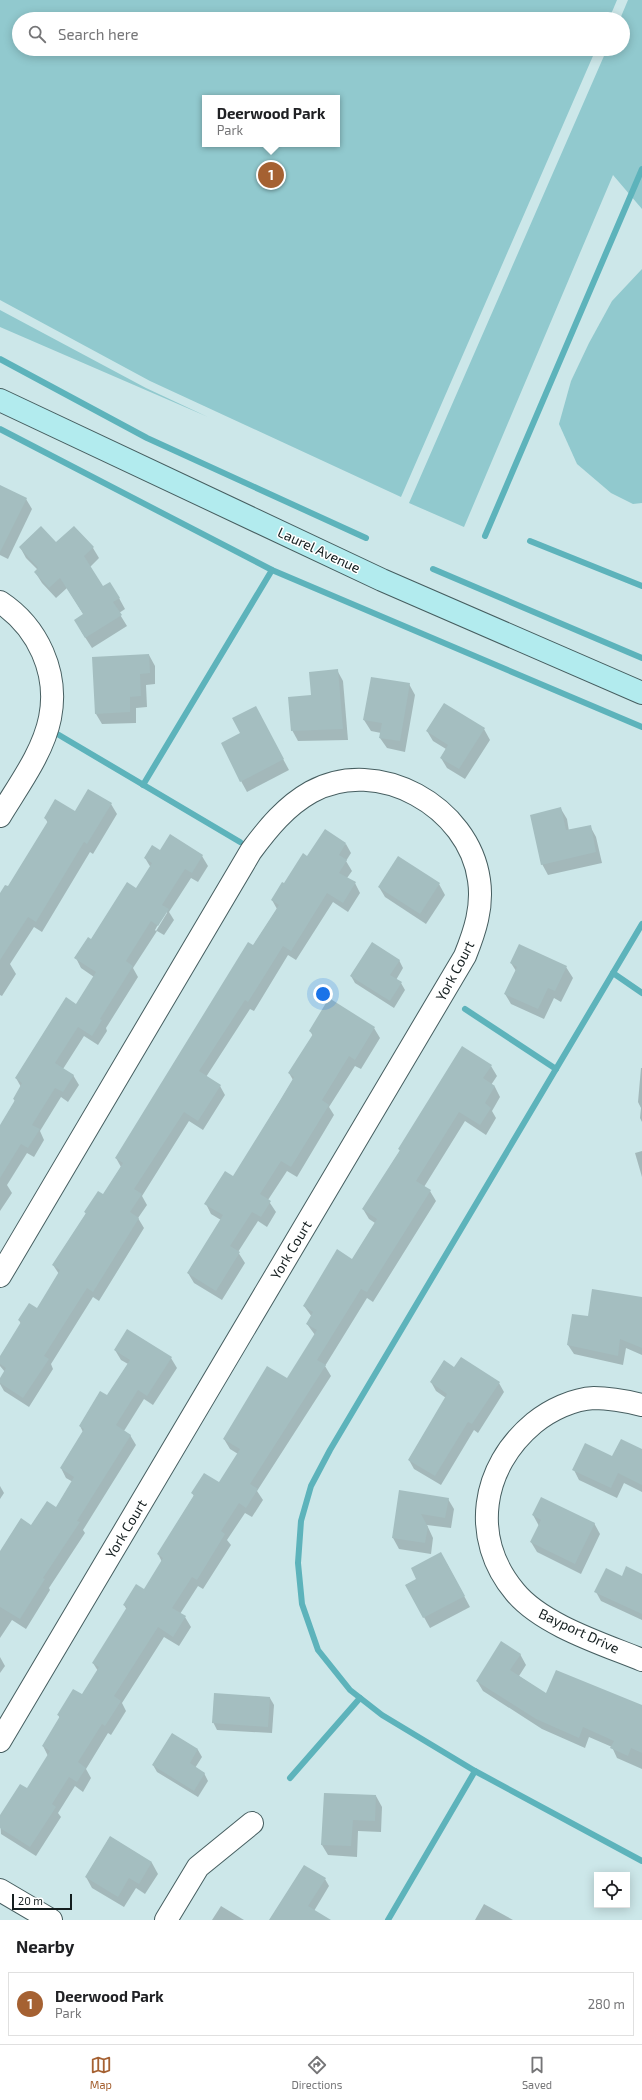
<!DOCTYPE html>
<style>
:root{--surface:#fff;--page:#f2f2f2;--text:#202124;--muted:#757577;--line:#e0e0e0;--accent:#a56132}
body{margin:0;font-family:"Exo 2",sans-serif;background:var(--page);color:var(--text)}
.controls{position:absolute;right:12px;bottom:12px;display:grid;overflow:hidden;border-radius:0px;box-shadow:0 2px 10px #0003}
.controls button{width:36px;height:36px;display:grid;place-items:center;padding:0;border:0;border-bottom:1px solid var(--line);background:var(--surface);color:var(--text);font:20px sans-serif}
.scale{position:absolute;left:12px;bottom:10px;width:60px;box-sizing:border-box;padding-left:4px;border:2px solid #141e1f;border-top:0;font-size:11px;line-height:14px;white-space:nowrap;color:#141e1f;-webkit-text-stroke:3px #fff;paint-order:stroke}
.you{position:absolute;left:323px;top:994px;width:14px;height:14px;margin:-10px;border:3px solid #fff;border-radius:50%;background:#1a73e8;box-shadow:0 0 0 6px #1a73e833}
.badge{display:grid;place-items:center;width:26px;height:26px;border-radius:50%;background:var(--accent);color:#fff;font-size:13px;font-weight:700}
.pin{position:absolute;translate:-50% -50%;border:2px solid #fff;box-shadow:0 1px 4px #0006}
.popup{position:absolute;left:202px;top:95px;width:138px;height:52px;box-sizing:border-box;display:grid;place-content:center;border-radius:0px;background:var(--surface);filter:drop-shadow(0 1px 3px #0005);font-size:13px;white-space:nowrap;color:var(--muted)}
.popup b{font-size:15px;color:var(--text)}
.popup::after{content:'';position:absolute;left:50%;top:100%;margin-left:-8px;border:8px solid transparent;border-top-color:var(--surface)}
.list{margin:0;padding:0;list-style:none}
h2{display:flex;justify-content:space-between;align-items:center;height:52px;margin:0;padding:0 16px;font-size:17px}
h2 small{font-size:13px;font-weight:400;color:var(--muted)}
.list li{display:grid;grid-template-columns:26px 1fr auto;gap:12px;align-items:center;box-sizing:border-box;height:64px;margin:0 8px 8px;padding:0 8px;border:1px solid var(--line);border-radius:0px}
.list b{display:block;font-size:15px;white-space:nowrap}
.list p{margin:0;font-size:13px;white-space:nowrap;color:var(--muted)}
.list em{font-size:13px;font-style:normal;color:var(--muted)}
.icon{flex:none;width:22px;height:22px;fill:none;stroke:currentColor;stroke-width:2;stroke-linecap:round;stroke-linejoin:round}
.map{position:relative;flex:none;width:642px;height:1920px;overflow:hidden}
.search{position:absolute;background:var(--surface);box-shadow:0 2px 10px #0003;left:12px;right:12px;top:12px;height:44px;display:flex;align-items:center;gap:10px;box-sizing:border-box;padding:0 14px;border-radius:22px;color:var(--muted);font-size:15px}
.sheet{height:124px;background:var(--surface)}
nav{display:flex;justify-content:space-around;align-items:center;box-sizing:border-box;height:56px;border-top:1px solid var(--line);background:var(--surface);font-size:11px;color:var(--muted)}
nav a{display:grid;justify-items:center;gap:2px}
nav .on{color:var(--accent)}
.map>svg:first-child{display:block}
.green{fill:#91c9ce;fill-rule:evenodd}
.shadow{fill:#0003;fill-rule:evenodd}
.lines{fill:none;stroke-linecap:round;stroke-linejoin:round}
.stream{stroke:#5db3bb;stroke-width:6}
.building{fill:#a4bec0}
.minor-casing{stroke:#465e60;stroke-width:24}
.tertiary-casing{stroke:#465e60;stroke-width:24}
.secondary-casing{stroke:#465e60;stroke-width:24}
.minor{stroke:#fff;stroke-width:22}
.tertiary{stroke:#fff;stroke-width:22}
.secondary{stroke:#b2ebee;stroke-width:22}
.labels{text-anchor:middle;stroke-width:3;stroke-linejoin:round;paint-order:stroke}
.street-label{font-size:14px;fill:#141e1f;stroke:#fff}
</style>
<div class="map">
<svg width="642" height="1920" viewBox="0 0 642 1920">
<rect width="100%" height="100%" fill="#cce7e9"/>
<g class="green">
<path d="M 0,0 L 617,0 L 609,19 L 19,19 L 19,49 L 596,49 L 401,497 L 150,381 L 0,300 ZM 205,98 L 337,98 L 337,144 L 205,144 Z"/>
<polygon points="628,0 642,0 642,209 613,175 464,527 409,503 607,49 623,49 623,19 620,19"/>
<polygon points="642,269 642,503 633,504 611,493 577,464 559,424 571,381 589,343 612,301"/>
<polygon points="0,310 146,388 208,417 0,327"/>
</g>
<g class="shadow">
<polygon points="0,486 26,499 32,509 8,559 0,555"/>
<polygon points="56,544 93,548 99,558 90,567 103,588 119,598 125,609 119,613 127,626 92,648 81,631 84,615 67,588 56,598 42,583 35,572 38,570 26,558 20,547"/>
<polygon points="149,655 155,666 155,684 146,685 147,707 136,708 136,723 102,724 96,714"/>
<polygon points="337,670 343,681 348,740 298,741 292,730 312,696"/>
<polygon points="409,684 415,695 405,752 387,748 380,738 381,733 371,731 364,720"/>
<polygon points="261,718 289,770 247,792 241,781 242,733"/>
<polygon points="484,729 490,740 465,779 447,768 441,758 446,749 433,741 427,731"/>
<polygon points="111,804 117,814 93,854 90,852 42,932 34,927 10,964 16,974 2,996 0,995 0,895 8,888 48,823 45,818"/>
<polygon points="561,809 567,819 569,831 590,826 596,837 602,863 548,875 542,864"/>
<polygon points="346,844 351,853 346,861 352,871 347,878 355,883 360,893 348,912 333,902 296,960 288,955 254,1011 250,1009 206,1077 220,1086 225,1095 203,1130 189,1121 142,1196 147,1205 138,1218 144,1228 99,1301 93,1297 51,1364 53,1369 29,1407 4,1391 0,1384 0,1380 5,1372 0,1366 0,1357 21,1324 19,1320 37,1309 59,1274 53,1265 86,1214 85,1212 103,1196 121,1167 116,1158 277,909 272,900 308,858"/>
<path d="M 160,851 L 202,856 L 208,866 L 198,882 L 191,878 L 169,912 L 174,920 L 164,935 L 157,931 L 133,968 L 138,977 L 106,1028 L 107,1031 L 98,1045 L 84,1036 L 63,1069 L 73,1075 L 79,1085 L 68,1102 L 61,1097 L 40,1131 L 44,1140 L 34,1157 L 27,1153 L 7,1185 L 12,1193 L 0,1211 L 0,1127 L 15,1102 L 14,1099 L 21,1087 L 16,1078 L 76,1005 L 94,977 L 81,968 L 76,958 L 136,890 L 151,868 L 145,858 ZM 167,909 L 167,913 L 156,931 L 155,930 Z"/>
<polygon points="439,884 445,895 426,924 385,897 379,887"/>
<polygon points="399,960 403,968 396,980 401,983 405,990 394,1008 355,983 351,976"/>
<polygon points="511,963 566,967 573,978 561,1002 554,998 544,1019 511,1004 505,994 516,971"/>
<polygon points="329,1000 374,1028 380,1038 361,1069 355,1066 329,1107 334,1115 297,1177 287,1171 268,1200 276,1212 267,1227 258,1221 238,1252 245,1263 222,1300 194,1283 188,1273 221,1220 211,1214 206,1204 233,1178 293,1080 289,1073 313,1036 310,1031"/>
<polygon points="491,1066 497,1076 491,1085 495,1087 500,1097 492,1111 496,1118 486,1135 465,1121 424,1187 430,1191 436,1201 373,1302 367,1298 325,1366 331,1376 257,1491 263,1500 252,1517 245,1513 227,1540 231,1545 203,1589 198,1586 180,1614 185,1617 191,1627 179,1646 164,1637 122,1703 126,1711 111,1735 108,1733 86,1769 91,1778 83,1792 75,1786 58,1813 61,1817 36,1856 1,1834 0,1817 27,1790 48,1756 43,1746 60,1718 58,1715 82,1696 98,1671 93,1663 127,1610 124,1605 144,1590 162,1562 158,1554 194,1496 192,1493 219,1484 238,1454 230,1449 224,1439 288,1379 315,1335 307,1324 312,1317 304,1306 352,1260 375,1223 369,1219 363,1209 400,1151 399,1149"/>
<polygon points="641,1068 642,1068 642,1122 640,1118 641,1108 638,1102"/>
<polygon points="642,1151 642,1177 635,1153"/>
<polygon points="642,1309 642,1355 626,1348 623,1365 574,1354 568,1345 588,1317"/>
<polygon points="115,1350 171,1358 177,1368 153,1405 144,1399 124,1431 130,1435 136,1445 83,1530 85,1533 49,1588 50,1590 26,1629 12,1620 0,1638 0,1552 56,1508 73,1482 66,1478 61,1468 83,1432 80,1426 107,1397 128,1364 121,1360"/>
<polygon points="455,1369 499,1383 504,1392 478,1433 474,1430 441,1485 414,1469 409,1460 446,1398 436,1391 431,1382"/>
<polygon points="642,1450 642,1492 624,1483 617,1498 579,1480 574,1470"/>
<polygon points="0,1486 4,1493 0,1499"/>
<polygon points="400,1492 448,1499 454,1509 451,1528 427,1525 433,1538 431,1554 399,1549 393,1538"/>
<polygon points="533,1515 594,1523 600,1534 581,1574 537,1552 531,1542 539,1526"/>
<polygon points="447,1564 470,1607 430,1628 406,1585"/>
<polygon points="642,1575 642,1620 601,1601 596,1592 622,1577"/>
<polygon points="520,1654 526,1665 519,1676 547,1695 642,1707 642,1769 617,1758 612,1747 589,1737 585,1748 542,1729 483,1691 477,1681"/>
<polygon points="0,1657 5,1666 0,1673"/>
<polygon points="270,1698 274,1705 272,1733 217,1730 213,1722"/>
<polygon points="172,1734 198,1750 202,1757 195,1768 204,1773 208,1781 198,1797 157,1772 153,1765"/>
<polygon points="376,1796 382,1807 381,1832 358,1831 357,1857 328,1855 322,1845"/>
<polygon points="110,1837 152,1863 158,1874 145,1894 136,1888 124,1907 92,1888 86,1877"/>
<polygon points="325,1879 329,1886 314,1911 324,1920 289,1920"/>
<polygon points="484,1904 513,1920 475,1920"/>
<polygon points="221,1906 244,1920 212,1920"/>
</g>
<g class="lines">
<g class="stream">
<polyline points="0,359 147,438 366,538"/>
<polyline points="0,429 272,570 642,727"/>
<polyline points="485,536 642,169"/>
<polyline points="530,541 642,586"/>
<polyline points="433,569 642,658"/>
<polyline points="59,735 240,842"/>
<polyline points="143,785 272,570"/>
<polyline points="642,924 330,1450 311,1486 301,1521 298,1563 302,1604 318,1650 350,1690 382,1715 475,1771 642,1861"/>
<polyline points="613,973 642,993"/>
<polyline points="465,1009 556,1069"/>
<polyline points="290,1778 360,1698"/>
<polyline points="388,1920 475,1771"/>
</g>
</g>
<g class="building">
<polygon points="0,485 27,498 0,552"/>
<polygon points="41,526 56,542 74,526 94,547 84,556 103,586 110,582 120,598 113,602 122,615 85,638 74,620 83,614 60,578 49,588 34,572 38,568 19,547"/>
<polygon points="149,654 150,673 140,674 141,696 130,697 130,712 95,714 92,657"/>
<polygon points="338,669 343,729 291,731 288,697 311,695 309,672"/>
<polygon points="371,677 410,683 400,741 379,738 382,723 363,720"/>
<polygon points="444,703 485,728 459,769 440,758 448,745 426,731"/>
<polygon points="256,706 284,759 240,782 221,743 240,733 232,718"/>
<polygon points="88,789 112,803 87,844 84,842 36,922 28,917 0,960 0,893 5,885 8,886 48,821 44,818 55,799 75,811"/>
<polygon points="561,807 566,830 591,825 596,852 541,865 530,815"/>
<polygon points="325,829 346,843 339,855 347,860 339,873 356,882 343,903 327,893 291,951 283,946 248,1002 245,1000 199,1071 221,1085 198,1121 184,1112 134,1189 142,1194 130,1212 139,1218 93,1292 87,1288 44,1356 49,1359 23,1398 0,1383 0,1378 6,1368 0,1364 0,1356 21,1322 18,1320 29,1303 37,1308 60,1270 52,1265 86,1213 84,1212 98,1191 103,1194 123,1163 115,1158 248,942 253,945 279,905 271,900 282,882 284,883 303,853 307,856"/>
<polygon points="170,834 203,855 192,873 185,869 162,905 169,909 158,926 151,921 126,961 133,966 100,1019 102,1020 92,1036 78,1027 55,1063 74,1075 63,1092 55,1088 32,1125 40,1129 28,1148 21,1144 0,1178 0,1125 15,1100 13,1099 22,1083 15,1078 66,997 76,1004 96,972 74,958 88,937 91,939 127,882 136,888 152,863 144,858 152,845 160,850"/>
<polygon points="398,856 440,883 420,914 378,887"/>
<polygon points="372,942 400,960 390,975 402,982 390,1001 350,976"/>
<polygon points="519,944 567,966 555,991 548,988 538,1009 504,994 517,967 510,963"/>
<polygon points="329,998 375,1027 355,1060 349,1056 322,1100 329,1105 291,1167 281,1161 260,1194 271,1201 261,1217 252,1212 230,1246 240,1252 216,1291 187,1273 223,1215 204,1204 225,1171 233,1176 279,1102 294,1077 288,1073 313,1034 309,1031"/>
<polygon points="462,1046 492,1065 483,1078 495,1086 485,1103 491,1108 480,1125 459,1112 416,1181 431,1190 367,1292 361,1289 317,1360 326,1365 250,1484 258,1489 246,1508 239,1503 221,1531 225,1534 197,1580 192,1577 172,1608 186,1616 173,1637 158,1627 114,1696 121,1701 105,1726 102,1724 78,1762 86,1768 77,1782 69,1777 52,1804 56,1807 30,1847 0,1828 0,1815 20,1784 27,1788 50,1751 42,1746 60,1716 57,1715 73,1689 82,1694 99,1667 92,1663 127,1607 123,1605 136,1584 144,1589 163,1558 157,1554 194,1495 191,1493 204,1473 219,1482 240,1449 223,1439 267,1366 287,1378 317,1330 306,1324 313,1312 303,1306 337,1249 352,1259 377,1219 362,1209 400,1150 398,1149"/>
<polygon points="592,1289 642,1297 642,1348 620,1339 618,1356 567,1345 572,1314 588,1316"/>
<polygon points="127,1329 172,1357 147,1396 138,1390 116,1425 131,1435 77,1521 80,1522 43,1578 45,1579 20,1619 0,1607 0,1551 21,1518 31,1525 47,1501 56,1507 74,1477 60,1468 84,1429 79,1426 100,1391 107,1395 130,1360 114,1350"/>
<polygon points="461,1357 500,1382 472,1424 468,1422 435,1476 408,1460 447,1394 430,1382 444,1360 454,1367"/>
<polygon points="621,1439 642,1449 642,1485 618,1473 611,1488 572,1470 585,1443 612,1456"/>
<polygon points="399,1490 449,1498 445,1518 421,1514 428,1527 425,1543 392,1538"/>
<polygon points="541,1497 595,1523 575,1564 530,1542 541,1520 532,1515"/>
<polygon points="441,1552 465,1596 423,1618 405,1585 416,1579 411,1568"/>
<polygon points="626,1566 642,1574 642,1614 594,1592 606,1568 622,1576"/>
<polygon points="501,1641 521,1654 510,1670 546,1693 556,1670 642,1705 642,1753 631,1748 628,1756 610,1748 614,1741 583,1727 579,1738 536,1719 476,1681"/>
<polygon points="214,1693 270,1697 268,1727 212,1723"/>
<polygon points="172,1733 198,1749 190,1763 205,1773 194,1791 152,1765"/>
<polygon points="324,1793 376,1795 375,1821 353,1820 351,1846 321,1845"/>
<polygon points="110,1836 152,1862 139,1884 129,1878 118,1897 85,1877"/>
<polygon points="304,1865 326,1878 308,1906 331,1920 269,1920"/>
</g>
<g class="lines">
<g class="minor-casing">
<g id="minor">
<path d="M 0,602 C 38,627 59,673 50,718 C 43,753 18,786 0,816"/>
<path d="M 0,1276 L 251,851 C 268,828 286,806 311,792 C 378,755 469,807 479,880 C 483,907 475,931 465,956 L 0,1741"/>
<path d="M 642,1405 C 626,1401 611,1398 594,1398 C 573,1399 550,1410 534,1423 C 481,1467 470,1538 515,1592 C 542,1625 603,1644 642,1660"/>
<polyline points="166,1920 198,1867 252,1823"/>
</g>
</g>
<g class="tertiary-casing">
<polyline id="tertiary" points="0,1890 51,1920"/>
</g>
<g class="secondary-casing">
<polyline id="secondary" points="0,400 382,580 642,693"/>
</g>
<use href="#minor" class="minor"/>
<use href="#tertiary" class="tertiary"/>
<use href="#secondary" class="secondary"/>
</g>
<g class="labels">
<g class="street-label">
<text transform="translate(319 550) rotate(25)" y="5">Laurel Avenue</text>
<text transform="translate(455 971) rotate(-62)" y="5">York Court</text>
<text transform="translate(291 1250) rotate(-59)" y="5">York Court</text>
<text transform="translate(126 1529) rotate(-59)" y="5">York Court</text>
<text transform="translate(579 1631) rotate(25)" y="5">Bayport Drive</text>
</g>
</g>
</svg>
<div class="controls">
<button><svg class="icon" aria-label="locate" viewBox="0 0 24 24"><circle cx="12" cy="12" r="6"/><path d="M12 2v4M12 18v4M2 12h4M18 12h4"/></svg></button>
</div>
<div class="scale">20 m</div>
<div class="you"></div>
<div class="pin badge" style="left:271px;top:175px">1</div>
<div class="popup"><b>Deerwood Park</b>Park</div>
<div class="search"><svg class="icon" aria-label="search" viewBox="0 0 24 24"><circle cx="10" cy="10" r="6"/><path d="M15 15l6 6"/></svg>Search here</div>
</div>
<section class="sheet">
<h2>Nearby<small></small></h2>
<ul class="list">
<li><span class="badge">1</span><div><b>Deerwood Park</b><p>Park</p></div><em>280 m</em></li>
</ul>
</section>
<nav>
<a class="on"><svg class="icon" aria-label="map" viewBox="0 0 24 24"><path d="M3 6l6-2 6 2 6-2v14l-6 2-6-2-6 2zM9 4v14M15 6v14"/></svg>Map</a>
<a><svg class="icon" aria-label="directions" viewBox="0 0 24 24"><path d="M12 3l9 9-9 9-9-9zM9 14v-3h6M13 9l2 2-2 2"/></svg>Directions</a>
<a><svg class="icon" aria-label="saved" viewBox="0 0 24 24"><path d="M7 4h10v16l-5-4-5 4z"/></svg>Saved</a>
</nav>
